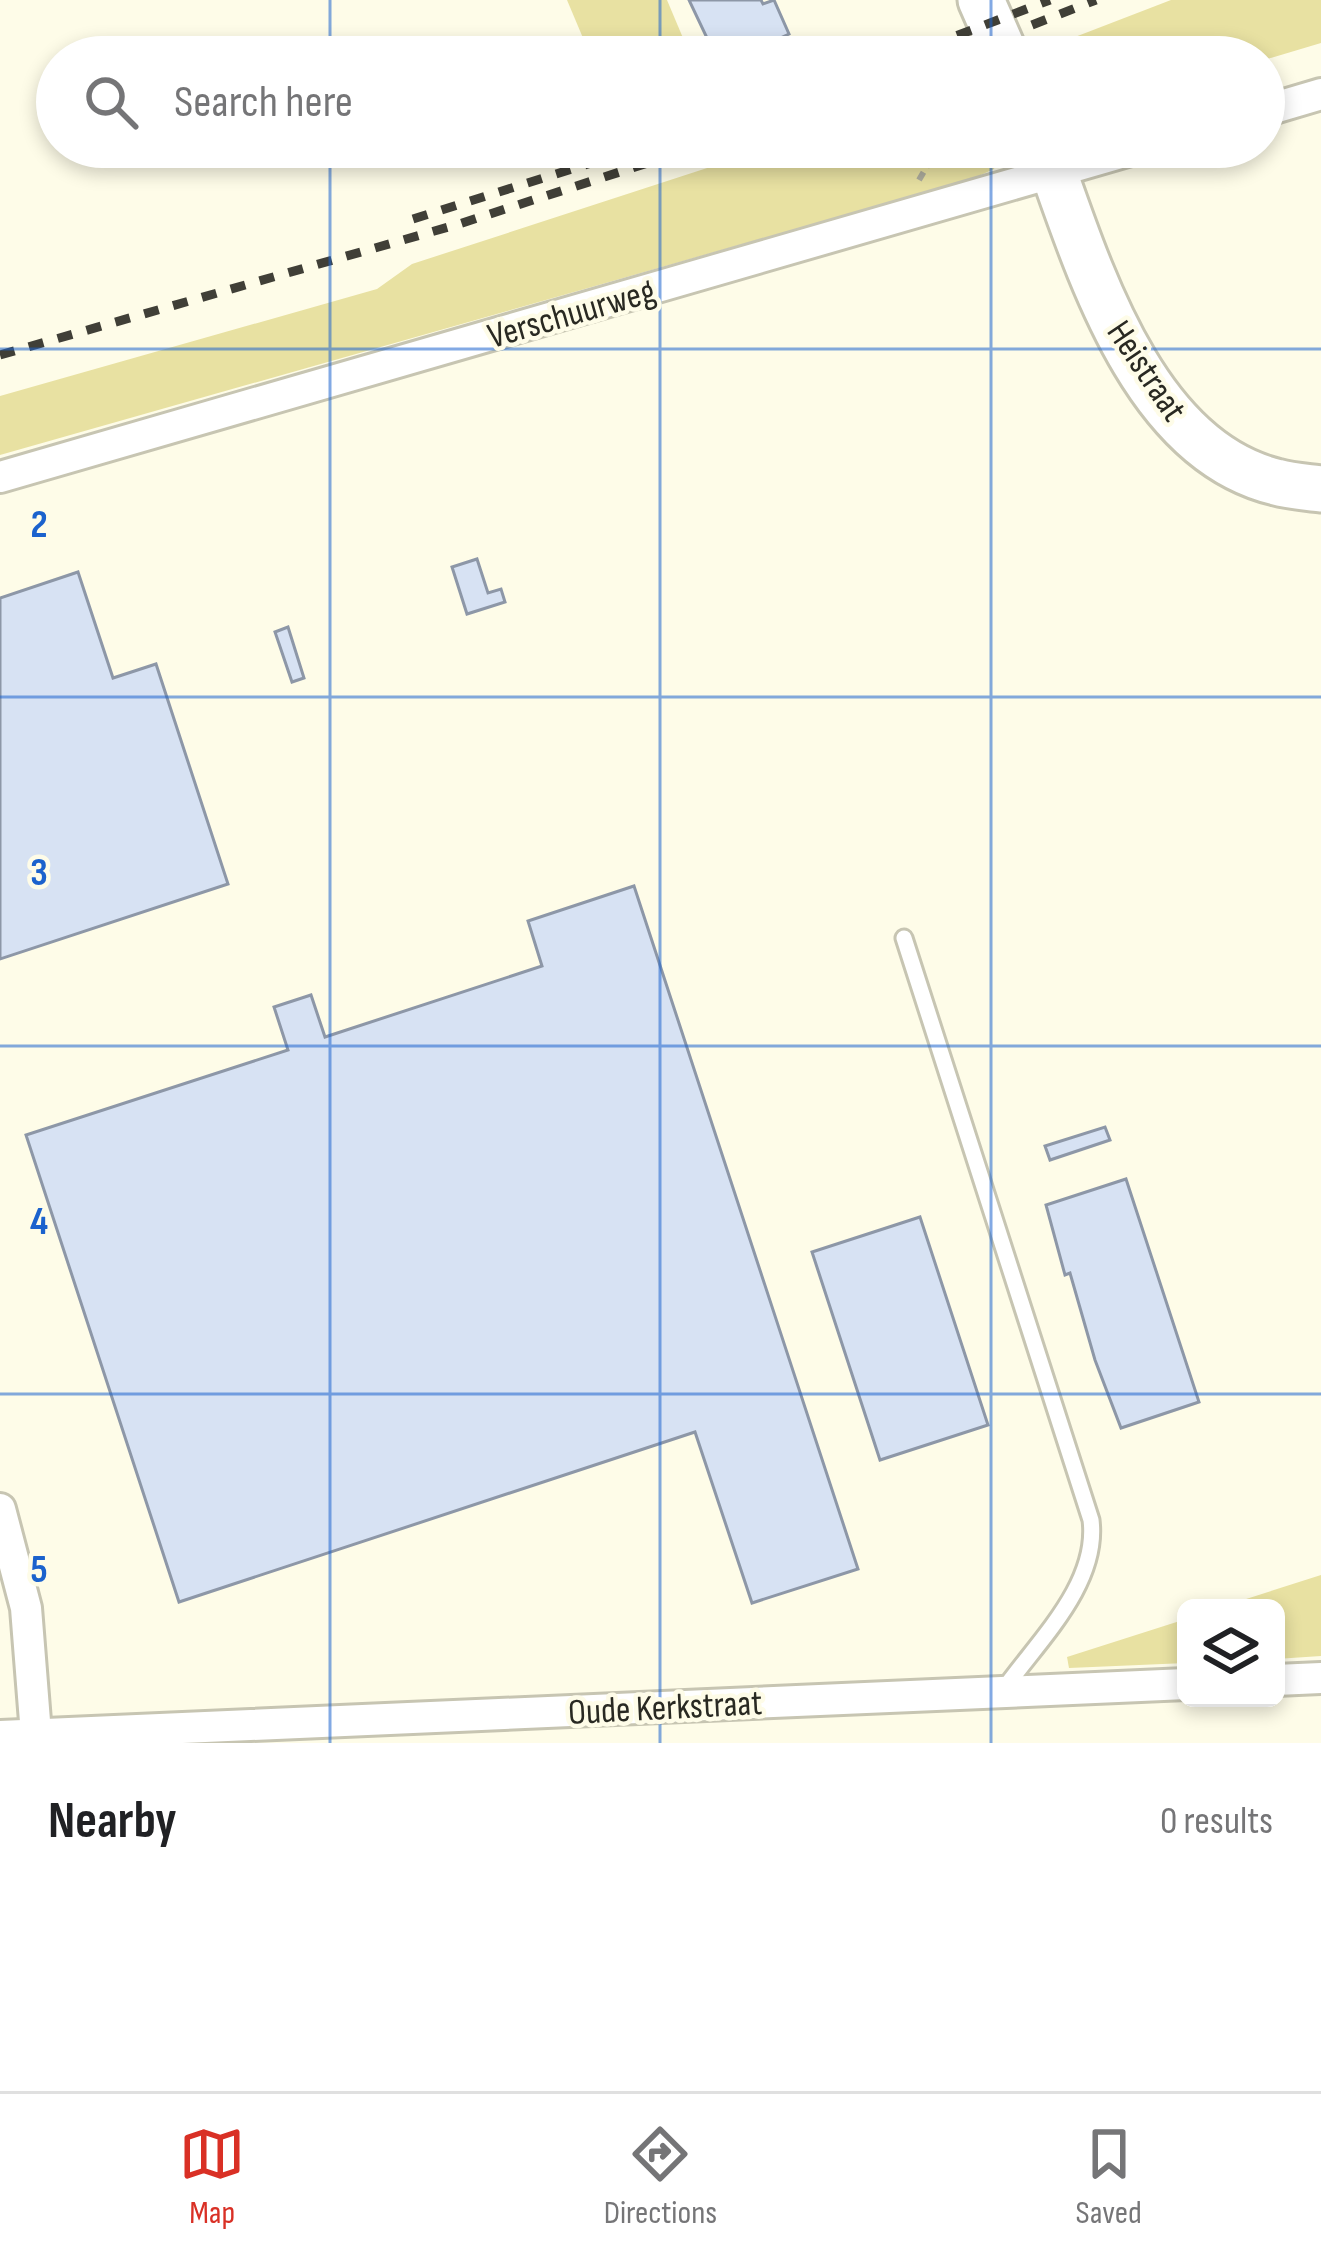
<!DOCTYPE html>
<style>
:root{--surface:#fff;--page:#f6f6f6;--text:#202124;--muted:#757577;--line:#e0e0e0;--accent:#d93025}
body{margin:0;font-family:"Sofia Sans Condensed",sans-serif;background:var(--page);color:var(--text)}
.controls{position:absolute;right:36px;bottom:36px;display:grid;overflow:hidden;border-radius:18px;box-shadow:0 6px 18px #0003}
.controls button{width:108px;height:108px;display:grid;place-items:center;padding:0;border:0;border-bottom:3px solid var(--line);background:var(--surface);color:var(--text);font:60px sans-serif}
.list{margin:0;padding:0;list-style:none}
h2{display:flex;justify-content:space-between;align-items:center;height:156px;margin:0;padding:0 48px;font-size:51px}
h2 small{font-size:39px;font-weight:400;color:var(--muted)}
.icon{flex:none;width:66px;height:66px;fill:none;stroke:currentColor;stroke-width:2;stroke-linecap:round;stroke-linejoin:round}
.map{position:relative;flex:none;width:1321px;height:1743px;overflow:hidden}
.search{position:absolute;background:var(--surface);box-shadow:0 6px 18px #0003;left:36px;right:36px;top:36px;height:132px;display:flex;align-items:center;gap:30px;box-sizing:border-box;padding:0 42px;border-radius:66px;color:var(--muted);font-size:45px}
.sheet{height:348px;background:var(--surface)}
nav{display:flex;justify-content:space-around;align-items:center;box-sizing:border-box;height:168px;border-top:3px solid var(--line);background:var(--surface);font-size:33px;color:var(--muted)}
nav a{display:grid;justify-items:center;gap:6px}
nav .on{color:var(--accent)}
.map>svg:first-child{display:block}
.green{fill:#e8e1a2}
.building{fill:#d7e2f3;stroke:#8d97a7;stroke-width:3}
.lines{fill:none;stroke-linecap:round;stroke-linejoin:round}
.lane-casing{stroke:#c7c5b2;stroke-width:21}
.street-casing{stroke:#c7c5b2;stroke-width:36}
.secondary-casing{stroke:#c7c5b2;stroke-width:51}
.path{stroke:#acab9c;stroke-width:6;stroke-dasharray:9 6;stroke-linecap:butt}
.lane{stroke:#fff;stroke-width:15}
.street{stroke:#fff;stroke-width:30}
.secondary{stroke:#fff;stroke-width:45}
.rail{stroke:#403f37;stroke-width:9;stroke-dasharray:15 15;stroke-linecap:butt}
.grid{fill:none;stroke:#1b62cd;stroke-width:3;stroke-opacity:0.55}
.labels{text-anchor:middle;stroke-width:9;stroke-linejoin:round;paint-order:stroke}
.street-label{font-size:36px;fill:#292922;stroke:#fefce8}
.grid-label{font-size:39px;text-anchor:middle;font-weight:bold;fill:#1b62cd;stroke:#fefce8;stroke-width:9;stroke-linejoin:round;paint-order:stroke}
</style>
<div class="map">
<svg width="1321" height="1743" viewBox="0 0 1321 1743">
<rect width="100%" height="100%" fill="#fefce8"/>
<g class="green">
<polygon points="567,0 667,0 691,57 591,57"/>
<polygon points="1171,0 1321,0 1321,43 1264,60 1053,57 1049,47"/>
<polygon points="772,147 999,147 1000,152 994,169 972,179 0,455 0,396 377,289 412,264"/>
<polygon points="1321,1575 1321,1656 1276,1659 1276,1608 1218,1608"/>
<polygon points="1186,1619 1186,1663 1069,1668 1067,1657"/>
</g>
<g class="building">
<polygon points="689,0 761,0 763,4 774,0 789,34 739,57 716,57"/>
<polygon points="477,559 488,593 501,589 505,602 467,614 452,567"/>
<polygon points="78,572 113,678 156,664 228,884 0,959 0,598"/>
<polygon points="288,627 304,678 292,682 275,632"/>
<polygon points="634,886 858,1569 752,1603 695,1432 179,1602 26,1135 288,1050 274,1007 311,995 325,1037 542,966 528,921"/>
<polygon points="1105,1127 1110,1140 1050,1160 1045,1146"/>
<polygon points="1126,1179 1199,1402 1121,1428 1095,1360 1070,1273 1065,1275 1046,1205"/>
<polygon points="920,1217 988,1425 880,1460 812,1252"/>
</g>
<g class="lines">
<g class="lane-casing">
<path id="lane" d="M 904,938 L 1091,1520 C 1099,1584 1038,1641 1004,1689"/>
</g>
<g class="street-casing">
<g id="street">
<polyline points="1264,111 1321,94"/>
<polyline points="0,477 1141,147"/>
<polyline points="0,1509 26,1608 36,1734"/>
<polyline points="1276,1680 1321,1678"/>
<polyline points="0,1736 1186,1684"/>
</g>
</g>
<g class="secondary-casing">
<g id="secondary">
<polyline points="981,0 1006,57"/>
<path d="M 1045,147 C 1086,261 1140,449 1276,482 C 1290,486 1306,487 1321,489"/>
</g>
</g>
<polyline class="path" points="919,180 938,147"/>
<use href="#lane" class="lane"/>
<use href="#street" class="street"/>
<use href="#secondary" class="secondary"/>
<g class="rail">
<polyline points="1032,25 1096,0"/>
<polyline points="901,57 1050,0"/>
<polyline points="413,219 642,147"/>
<polyline points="0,355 459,224 697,147"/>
</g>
</g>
<path class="grid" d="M 330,0 L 330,57M 660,0 L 660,57M 991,0 L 991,57M 330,147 L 330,1743M 660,147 L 660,1743M 991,147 L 991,1743M 0,349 L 1321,349M 0,697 L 1321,697M 0,1046 L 1321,1046M 0,1394 L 1321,1394"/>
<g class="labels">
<g class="street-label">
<text transform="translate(571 312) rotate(-16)" y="13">Verschuurweg</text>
<text transform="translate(1148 370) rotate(56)" y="13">Heistraat</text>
<text transform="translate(665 1706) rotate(-3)" y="13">Oude Kerkstraat</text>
</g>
</g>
<g class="grid-label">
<text x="39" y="537">2</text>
<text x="39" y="885">3</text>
<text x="39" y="1234">4</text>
<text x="39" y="1582">5</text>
</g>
</svg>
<div class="controls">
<button><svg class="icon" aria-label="layers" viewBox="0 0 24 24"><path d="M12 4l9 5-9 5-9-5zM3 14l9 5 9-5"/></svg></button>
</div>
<div class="search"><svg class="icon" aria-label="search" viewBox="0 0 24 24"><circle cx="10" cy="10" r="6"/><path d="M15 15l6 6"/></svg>Search here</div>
</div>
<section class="sheet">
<h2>Nearby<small>0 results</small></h2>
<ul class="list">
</ul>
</section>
<nav>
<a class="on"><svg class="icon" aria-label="map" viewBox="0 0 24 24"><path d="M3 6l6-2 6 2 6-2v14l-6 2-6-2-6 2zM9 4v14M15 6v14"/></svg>Map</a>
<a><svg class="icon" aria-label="directions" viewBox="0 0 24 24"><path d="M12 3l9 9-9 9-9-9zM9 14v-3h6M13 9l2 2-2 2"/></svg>Directions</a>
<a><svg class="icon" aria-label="saved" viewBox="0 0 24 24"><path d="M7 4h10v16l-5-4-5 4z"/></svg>Saved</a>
</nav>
